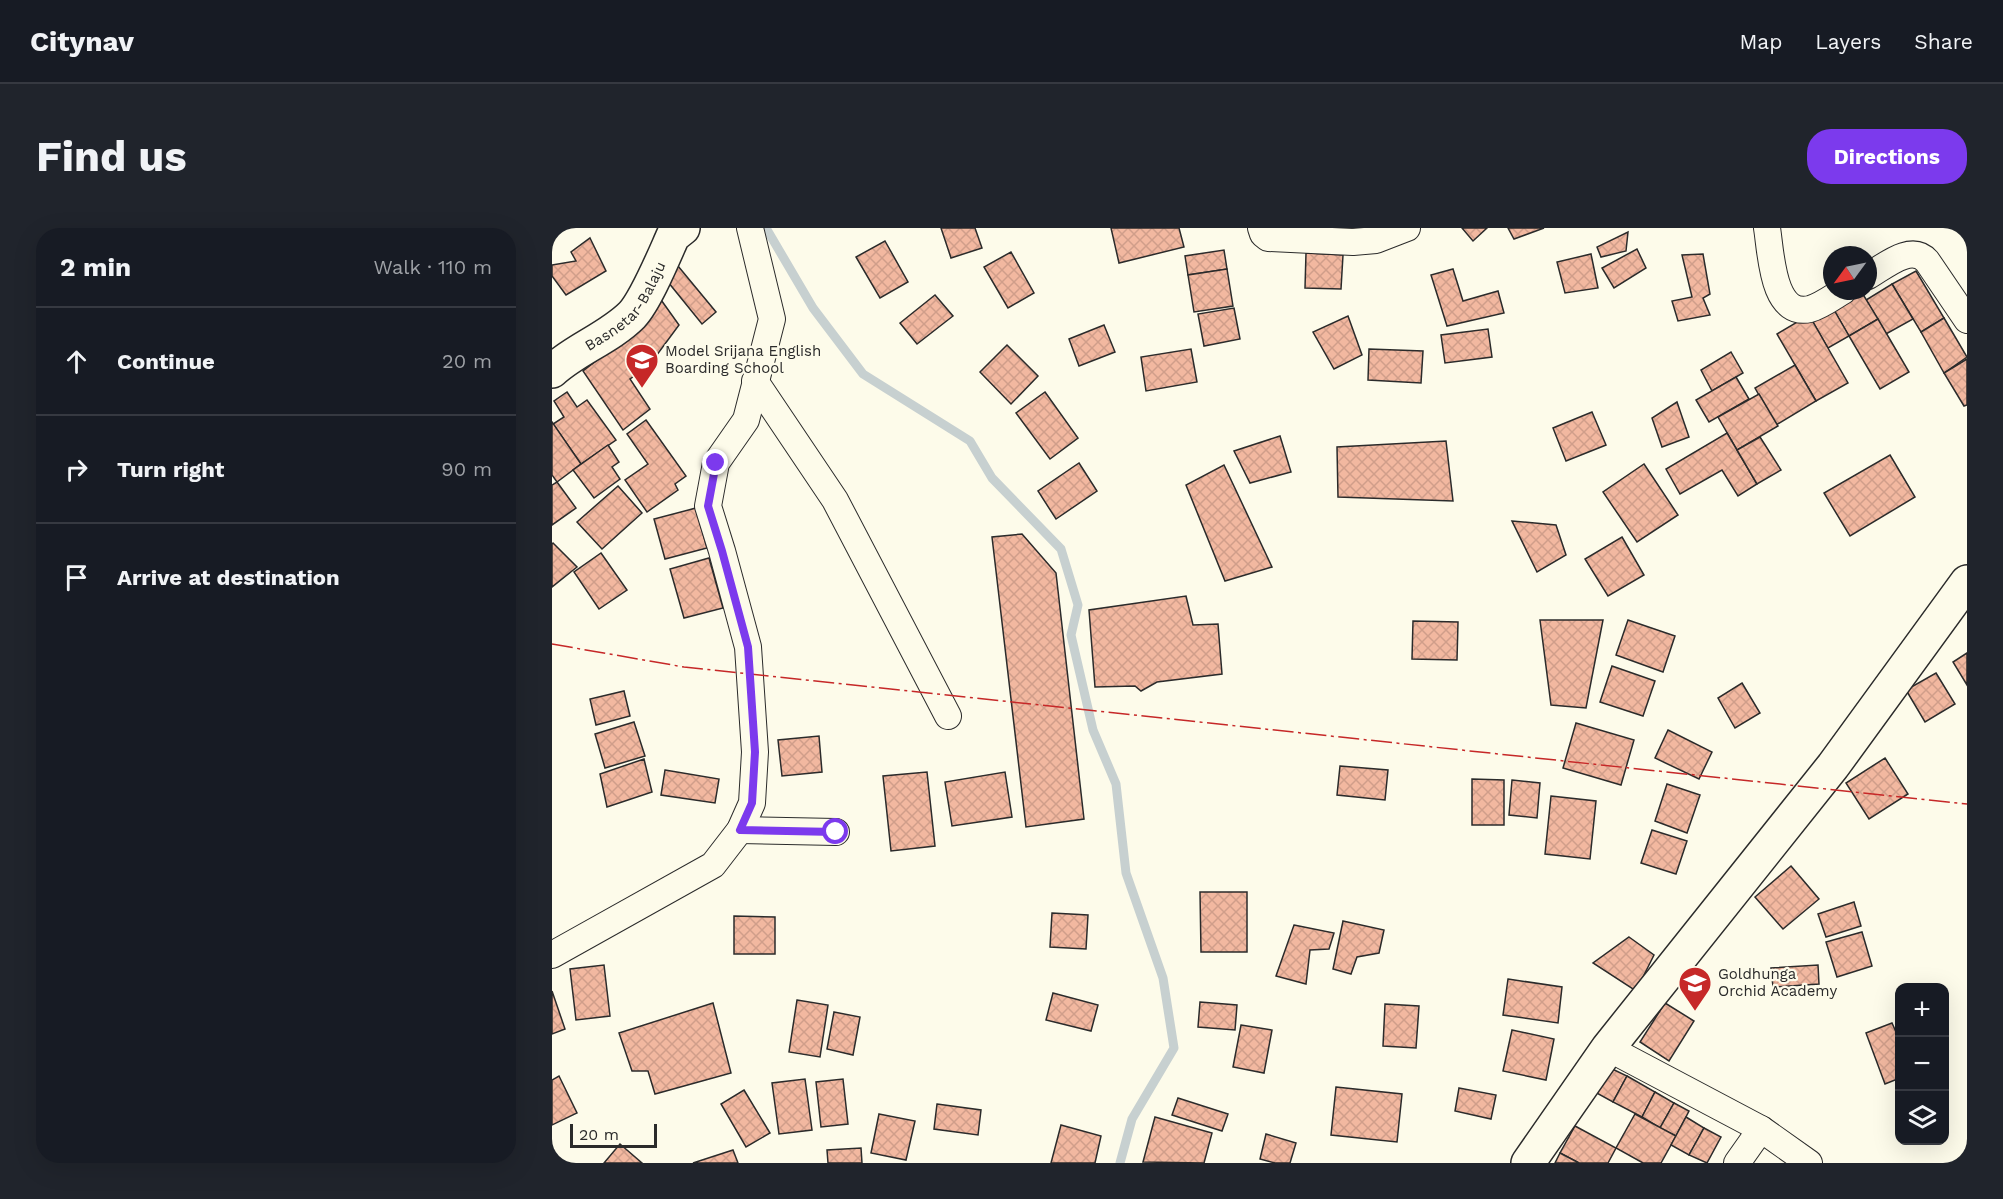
<!DOCTYPE html>
<meta charset="utf-8">
<style>
:root{--surface:#171b24;--page:#20242c;--text:#f1f3f6;--muted:#9ea1a6;--line:#363941;--accent:#7c3aed}
body{margin:0;font-family:"Work Sans",sans-serif;background:var(--page);color:var(--text)}
.controls{position:absolute;right:18px;bottom:18px;display:grid;overflow:hidden;border-radius:12px;box-shadow:0 6px 24px #0002}
.controls button{width:54px;height:54px;display:grid;place-items:center;padding:0;border:0;border-bottom:2px solid var(--line);background:var(--surface);color:var(--text);font:30px sans-serif}
.compass{position:absolute;left:1271px;top:18px;width:54px;height:54px;border-radius:50%;background:var(--surface);box-shadow:0 6px 24px #0002;rotate:237deg}
.scale{position:absolute;left:18px;bottom:15px;width:87px;box-sizing:border-box;padding-left:6px;border:3px solid #2b2b2b;border-top:0;font-size:16px;line-height:21px;white-space:nowrap;color:#2b2b2b;-webkit-text-stroke:4px #fdfbea;paint-order:stroke}
.stop{position:absolute;width:18px;height:18px;margin:-14px;border:4px solid #7c3aed;border-radius:50%;background:#fff}
.stop.end{background:#7c3aed;border-color:#fff;box-shadow:0 2px 6px #0008}
.list{margin:0;padding:0;list-style:none}
h2{display:flex;justify-content:space-between;align-items:center;height:78px;margin:0;padding:0 24px;font-size:26px}
h2 small{font-size:20px;font-weight:400;color:var(--muted)}
.list li{display:grid;grid-template-columns:39px 1fr auto;gap:18px;align-items:center;box-sizing:border-box;height:108px;padding:0 24px;border-top:2px solid var(--line)}
.list b{display:block;font-size:22px;white-space:nowrap}
.list em{font-size:20px;font-style:normal;color:var(--muted)}
.icon{flex:none;width:33px;height:33px;fill:none;stroke:currentColor;stroke-width:2;stroke-linecap:round;stroke-linejoin:round}
.map{position:relative;flex:none;width:1415px;height:935px;overflow:hidden;border-radius:24px}
header{display:flex;align-items:center;gap:36px;box-sizing:border-box;height:84px;padding:0 30px;background:var(--surface);border-bottom:2px solid var(--line)}
header strong{font-size:28px}
nav{display:flex;gap:33px;margin-inline-start:auto;font-size:21px}
.intro{display:flex;align-items:center;justify-content:space-between;box-sizing:border-box;height:144px;padding:0 36px}
h1{margin:0;font-size:42px}
.button{padding:15px 27px;border-radius:24px;background:var(--accent);color:#fff;font-size:21px;font-weight:700}
main{display:flex;gap:36px;padding:0 36px}
aside{flex:1;background:var(--surface);border-radius:24px;box-shadow:0 6px 24px #0002}
.map>svg:first-child{display:block}
.lines{fill:none;stroke-linecap:round;stroke-linejoin:round}
.stream{stroke:#c7d0d0;stroke-width:9}
.building{fill:url(#building-cross-hatch);stroke:#2b2b2b;stroke-width:1.5}
.street-casing{stroke:#2b2b2b;stroke-width:28}
.secondary-casing{stroke:#2b2b2b;stroke-width:36}
.street{stroke:#fdfbea;stroke-width:26}
.secondary{stroke:#fdfbea;stroke-width:33}
.power{stroke:#c62828;stroke-width:1.5;stroke-dasharray:21 4.5 3 4.5;stroke-linecap:butt}
.route{stroke:#7c3aed;stroke-width:8}
.labels{text-anchor:middle;stroke-width:4.5;stroke-linejoin:round;paint-order:stroke}
.street-label{font-size:15px;fill:#2b2b2b;stroke:#fdfbea}
.poi-label{font-size:15px;fill:#2b2b2b;stroke:#fdfbea;text-anchor:start}
</style>
<header>
<strong>Citynav</strong>
<nav><a>Map</a><a>Layers</a><a>Share</a></nav>
</header>
<div class="intro"><h1>Find us</h1><a class="button">Directions</a></div>
<main>
<aside>
<h2>2 min<small>Walk · 110 m</small></h2>
<ul class="list">
<li><svg class="icon" aria-label="ahead" viewBox="0 0 24 24"><path d="M12 20V5M6 11l6-6 6 6"/></svg><div><b>Continue</b></div><em>20 m</em></li>
<li><svg class="icon" aria-label="right" viewBox="0 0 24 24"><path d="M7 20v-9h11M14 6l5 5-5 5"/></svg><div><b>Turn right</b></div><em>90 m</em></li>
<li><svg class="icon" aria-label="arrive" viewBox="0 0 24 24"><path d="M6 21V4h12l-3 4 3 4H6"/></svg><div><b>Arrive at destination</b></div></li>
</ul>
</aside>
<div class="map">
<svg width="1415" height="935" viewBox="0 0 1415 935">
<defs>
<pattern id="building-cross-hatch" width="8" height="8" patternUnits="userSpaceOnUse" patternTransform="scale(1.5)"><rect width="8" height="8" fill="#f2b8a0"/><path d="M0 0l8 8M0 8l8-8" fill="none" stroke="#d09e8a"/></pattern>
</defs>
<rect width="100%" height="100%" fill="#fdfbea"/>
<g class="lines">
<polyline class="stream" points="214,0 261,80 311,146 418,213 440,250 509,321 526,377 519,407 541,502 564,556 574,645 611,750 622,820 580,891 568,935"/>
</g>
<g class="building">
<polygon points="389,0 423,0 430,20 399,30"/>
<polygon points="559,0 627,0 632,19 567,35"/>
<polygon points="910,0 935,0 921,13"/>
<polygon points="956,0 992,0 962,11"/>
<polygon points="1076,4 1074,23 1049,29 1045,19"/>
<polygon points="38,10 54,43 14,67 0,48 0,37 24,33 19,24"/>
<polygon points="333,13 356,54 328,70 304,29"/>
<polygon points="1085,21 1094,40 1062,60 1050,40"/>
<polygon points="672,22 675,41 636,47 633,28"/>
<polygon points="459,24 482,65 456,80 432,39"/>
<polygon points="754,25 791,27 789,61 753,60"/>
<polygon points="1039,26 1046,60 1013,65 1005,34"/>
<polygon points="1151,26 1158,66 1151,70 1158,87 1126,93 1120,73 1140,69 1130,27"/>
<polygon points="126,38 164,84 150,96 112,49"/>
<polygon points="675,41 681,78 642,84 636,47"/>
<polygon points="901,41 911,73 946,63 952,85 895,98 879,47"/>
<polygon points="1364,43 1392,90 1369,104 1340,56"/>
<polygon points="1340,56 1361,91 1334,106 1314,72"/>
<polygon points="1299,63 1309,63 1326,91 1297,108 1278,75"/>
<polygon points="383,67 401,88 365,116 348,95"/>
<polygon points="107,69 127,97 96,139 78,151 98,181 71,202 31,143 74,110"/>
<polygon points="1278,75 1297,108 1276,120 1257,87"/>
<polygon points="682,80 688,111 652,118 646,86"/>
<polygon points="1257,87 1296,155 1264,173 1225,106"/>
<polygon points="796,88 810,127 782,141 761,104"/>
<polygon points="1392,90 1415,129 1392,145 1369,104"/>
<polygon points="1326,91 1357,144 1328,161 1297,108"/>
<polygon points="552,97 563,124 527,138 517,111"/>
<polygon points="936,101 940,129 893,135 889,107"/>
<polygon points="455,117 486,148 459,176 428,144"/>
<polygon points="639,121 645,154 594,163 589,129"/>
<polygon points="817,121 871,123 869,155 816,152"/>
<polygon points="1179,124 1191,145 1160,163 1149,142"/>
<polygon points="1415,131 1415,177 1412,178 1392,145"/>
<polygon points="1243,137 1264,173 1224,197 1203,160"/>
<polygon points="1184,149 1197,171 1157,194 1144,172"/>
<polygon points="15,164 25,179 35,172 64,212 29,236 1,196 12,189 2,173"/>
<polygon points="493,164 526,210 498,231 464,185"/>
<polygon points="1207,166 1226,198 1185,222 1166,189"/>
<polygon points="1125,174 1137,209 1110,219 1100,190"/>
<polygon points="1040,184 1054,217 1014,233 1001,200"/>
<polygon points="94,192 134,248 123,256 126,262 95,284 73,252 96,236 75,206"/>
<polygon points="0,194 29,236 5,254 0,247"/>
<polygon points="1175,205 1205,256 1186,268 1170,242 1128,266 1114,241"/>
<polygon points="728,208 739,244 698,255 682,223"/>
<polygon points="1208,209 1229,242 1205,256 1185,222"/>
<polygon points="894,213 901,273 786,269 785,219"/>
<polygon points="56,217 67,234 60,239 68,251 42,270 21,242"/>
<polygon points="1338,227 1363,269 1298,308 1272,265"/>
<polygon points="527,235 545,263 504,291 486,263"/>
<polygon points="1092,236 1126,287 1085,314 1051,264"/>
<polygon points="672,237 720,339 673,353 634,257"/>
<polygon points="5,254 24,280 0,297 0,257"/>
<polygon points="66,258 90,285 50,321 25,294"/>
<polygon points="144,280 155,320 113,331 102,291"/>
<polygon points="960,293 1004,297 1014,327 985,344"/>
<polygon points="470,306 504,345 532,591 474,599 440,309"/>
<polygon points="1070,309 1092,347 1056,368 1033,331"/>
<polygon points="1,315 25,339 0,359 0,316"/>
<polygon points="49,325 75,362 47,381 22,344"/>
<polygon points="157,330 171,380 132,390 118,341"/>
<polygon points="634,368 641,397 666,396 670,446 605,454 589,463 583,458 543,459 537,382"/>
<polygon points="988,392 1051,392 1034,480 999,477"/>
<polygon points="1076,392 1123,408 1111,444 1064,427"/>
<polygon points="861,393 906,394 905,432 860,431"/>
<polygon points="1415,425 1415,457 1401,434"/>
<polygon points="1060,438 1103,453 1091,488 1048,474"/>
<polygon points="1384,445 1403,476 1373,494 1354,462"/>
<polygon points="1190,455 1208,485 1183,500 1166,470"/>
<polygon points="72,463 78,488 44,497 38,471"/>
<polygon points="82,494 93,528 53,540 43,506"/>
<polygon points="1024,495 1082,512 1069,557 1011,540"/>
<polygon points="1116,502 1160,524 1147,551 1103,530"/>
<polygon points="267,508 270,544 230,548 226,512"/>
<polygon points="1333,530 1356,566 1317,591 1294,555"/>
<polygon points="92,531 100,564 55,579 48,546"/>
<polygon points="788,538 836,542 833,572 785,567"/>
<polygon points="113,542 167,551 163,575 109,567"/>
<polygon points="375,544 383,618 339,623 331,548"/>
<polygon points="453,544 460,589 400,598 393,554"/>
<polygon points="920,551 952,552 952,597 920,597"/>
<polygon points="960,552 988,555 985,590 957,587"/>
<polygon points="1115,556 1148,567 1135,605 1103,593"/>
<polygon points="999,568 1044,573 1038,631 993,626"/>
<polygon points="1100,602 1135,613 1124,646 1089,635"/>
<polygon points="1239,638 1267,671 1231,701 1203,669"/>
<polygon points="648,664 695,664 695,724 649,724"/>
<polygon points="1302,674 1309,698 1274,709 1266,686"/>
<polygon points="500,685 536,687 534,721 498,719"/>
<polygon points="182,688 223,689 223,726 182,726"/>
<polygon points="791,693 832,702 827,725 805,729 799,746 781,741"/>
<polygon points="742,697 782,705 777,721 758,722 754,756 724,748"/>
<polygon points="1310,704 1320,738 1285,749 1274,714"/>
<polygon points="1077,709 1102,727 1084,763 1041,735"/>
<polygon points="52,737 58,788 24,792 18,741"/>
<polygon points="1266,737 1267,756 1221,759 1219,740"/>
<polygon points="956,751 1010,759 1006,795 951,787"/>
<polygon points="0,763 13,801 0,806"/>
<polygon points="501,765 546,777 539,803 494,792"/>
<polygon points="245,772 276,777 268,829 237,824"/>
<polygon points="648,774 685,777 683,802 646,799"/>
<polygon points="161,775 179,845 103,866 96,843 80,843 67,805"/>
<polygon points="1113,775 1142,793 1117,833 1088,814"/>
<polygon points="833,776 867,778 864,820 831,818"/>
<polygon points="282,784 308,789 301,827 275,821"/>
<polygon points="1340,795 1348,813 1348,850 1333,856 1314,805"/>
<polygon points="689,797 720,802 712,845 681,839"/>
<polygon points="960,802 1002,811 994,852 951,843"/>
<polygon points="1054,838 1075,848 1061,874 1041,863"/>
<polygon points="7,848 25,885 0,897 0,852"/>
<polygon points="1075,848 1103,864 1090,889 1061,874"/>
<polygon points="253,851 260,902 227,906 220,855"/>
<polygon points="291,851 296,896 269,899 264,854"/>
<polygon points="784,859 850,866 845,914 779,907"/>
<polygon points="907,860 944,867 939,891 903,883"/>
<polygon points="192,862 218,905 194,919 169,876"/>
<polygon points="1103,864 1122,875 1108,900 1090,889"/>
<polygon points="626,870 676,886 670,903 620,887"/>
<polygon points="1122,875 1137,883 1124,908 1108,900"/>
<polygon points="385,876 429,882 426,907 382,901"/>
<polygon points="327,886 363,893 354,932 319,925"/>
<polygon points="1083,886 1124,908 1109,935 1091,935 1064,920"/>
<polygon points="603,889 660,905 652,935 591,934"/>
<polygon points="1134,889 1152,900 1137,927 1119,917"/>
<polygon points="509,897 549,908 543,935 499,935"/>
<polygon points="1023,898 1064,920 1056,935 1027,935 1008,925"/>
<polygon points="1152,900 1169,909 1155,935 1137,927"/>
<polygon points="714,906 744,915 738,935 723,935 708,931"/>
<polygon points="68,916 90,935 52,935"/>
<polygon points="309,920 310,935 276,935 275,922"/>
<polygon points="181,922 186,935 141,935"/>
<polygon points="1008,925 1027,935 1003,935"/>
</g>
<g class="lines">
<g class="street-casing">
<g id="street">
<polyline points="709,0 711,6 716,10 801,14 824,12 855,0"/>
<path d="M 1215,0 C 1219,24 1220,90 1258,81 C 1269,78 1281,69 1291,63"/>
<path d="M 1316,48 C 1332,39 1359,15 1375,33 L 1415,92"/>
<polyline points="203,153 283,272 396,488"/>
<polyline points="188,602 284,604"/>
<polyline points="0,727 161,637 188,602 200,575 203,524 196,419 170,323 156,278 164,235 194,192 220,91 198,0"/>
<polyline points="1056,820 1209,901 1257,935"/>
<polyline points="1185,935 1209,901"/>
</g>
</g>
<g class="secondary-casing">
<g id="secondary">
<path id="s1" d="M 0,143 C 24,121 57,110 80,87 C 94,72 112,28 121,8 L 131,0"/>
<polyline points="976,935 1056,820 1281,538 1415,354"/>
</g>
</g>
<use href="#street" class="street"/>
<use href="#secondary" class="secondary"/>
<polyline class="power" points="0,416 132,439 1415,576"/>
</g>
<g class="lines">
<polyline class="route" points="164,235 156,278 170,323 196,419 203,524 200,575 188,602 284,604"/>
</g>
<defs>
<g id="school-pin" transform="scale(1.725)"><path d="M0 17L-7.5 6A9.5 9.5 0 1 1 7.5 6Z" fill="#c62828" stroke="#fdfbea"/><path d="M0-5L7-2L0 1L-7-2ZM-4 1L0 2.5L4 1V4Q0 6-4 4Z" fill="#fff"/></g>
</defs>
<g fill-rule="evenodd">
<use href="#school-pin" x="90" y="132"/>
<use href="#school-pin" x="1143" y="755"/>
</g>
<g class="labels">
<g class="street-label">
<text dy="5" stroke="none"><textPath href="#s1" startOffset="100">Basnetar-Balaju</textPath></text>
</g>
<g class="poi-label">
<text x="113" y="128">Model Srijana English<tspan x="113" dy="17">Boarding School</tspan></text>
<text x="1166" y="751">Goldhunga<tspan x="1166" dy="17">Orchid Academy</tspan></text>
</g>
</g>
</svg>
<div class="controls">
<button>+</button>
<button>−</button>
<button><svg class="icon" aria-label="layers" viewBox="0 0 24 24"><path d="M12 4l9 5-9 5-9-5zM3 14l9 5 9-5"/></svg></button>
</div>
<svg class="compass" viewBox="-18 -18 36 36"><path d="M0-13l5 13h-10z" fill="#e53935"/><path d="M0 13l5-13h-10z" fill="#9ea1a6"/></svg>
<div class="scale">20 m</div>
<div class="stop" style="left:284px;top:604px"></div>
<div class="stop end" style="left:164px;top:235px"></div>
</div>
</main>
